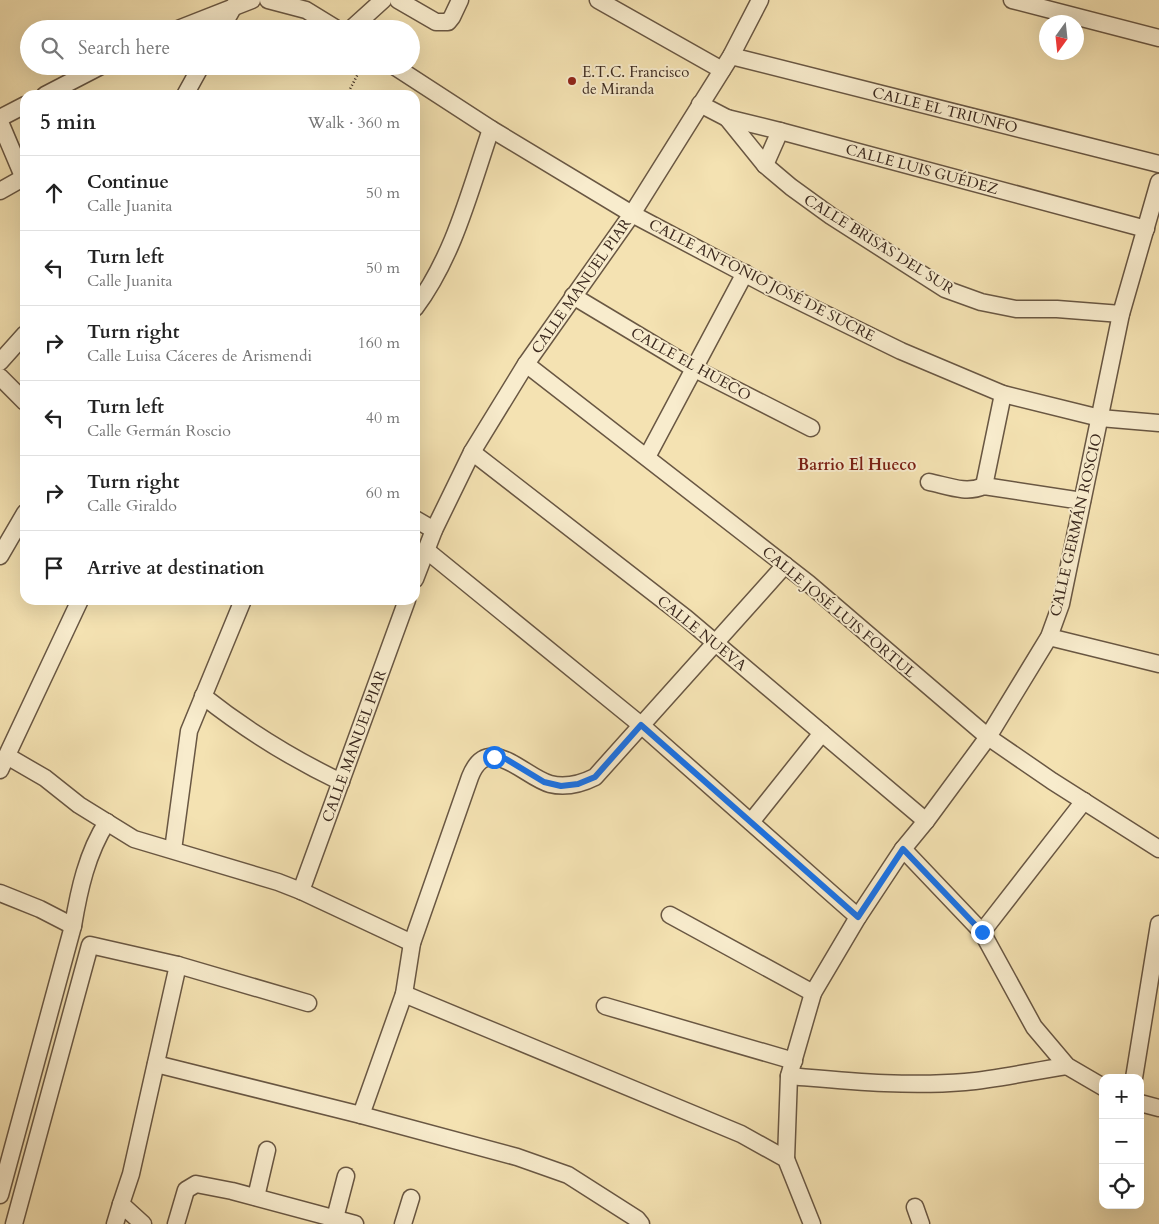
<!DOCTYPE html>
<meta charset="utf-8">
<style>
:root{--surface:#fff;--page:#f6f6f6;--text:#222;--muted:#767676;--line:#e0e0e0}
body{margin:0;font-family:Cardo,serif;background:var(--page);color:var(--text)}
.controls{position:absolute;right:15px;bottom:15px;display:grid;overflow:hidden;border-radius:10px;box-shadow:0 5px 20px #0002}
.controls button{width:45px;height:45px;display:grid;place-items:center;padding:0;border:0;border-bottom:1px solid var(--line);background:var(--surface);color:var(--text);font:25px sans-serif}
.compass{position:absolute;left:1039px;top:15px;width:45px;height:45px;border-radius:50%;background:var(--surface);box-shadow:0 5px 20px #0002;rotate:195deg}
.stop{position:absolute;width:15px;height:15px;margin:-11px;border:4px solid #1a73e8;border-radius:50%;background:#fff}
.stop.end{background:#1a73e8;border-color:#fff;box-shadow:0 1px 5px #0008}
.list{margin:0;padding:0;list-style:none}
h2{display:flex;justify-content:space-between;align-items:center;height:65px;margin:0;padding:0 20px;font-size:21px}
h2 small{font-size:16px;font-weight:400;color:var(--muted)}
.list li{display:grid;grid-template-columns:32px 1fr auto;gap:15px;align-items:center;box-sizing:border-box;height:75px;padding:0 20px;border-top:1px solid var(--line)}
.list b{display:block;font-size:19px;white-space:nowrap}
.list p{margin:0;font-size:16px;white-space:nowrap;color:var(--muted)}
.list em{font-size:16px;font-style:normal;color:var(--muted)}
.icon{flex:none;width:28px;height:28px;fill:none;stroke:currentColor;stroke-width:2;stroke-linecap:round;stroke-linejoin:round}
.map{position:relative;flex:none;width:1159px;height:1224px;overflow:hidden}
.search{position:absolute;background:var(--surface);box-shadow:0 5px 20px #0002;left:20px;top:20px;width:400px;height:55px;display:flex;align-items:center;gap:12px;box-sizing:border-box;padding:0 18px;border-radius:28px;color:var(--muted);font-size:19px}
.panel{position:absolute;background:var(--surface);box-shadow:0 5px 20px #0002;left:20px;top:90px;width:400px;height:515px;border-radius:15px}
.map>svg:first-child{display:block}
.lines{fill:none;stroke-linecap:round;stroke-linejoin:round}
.minor-casing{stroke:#695743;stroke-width:19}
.path{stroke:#3b291e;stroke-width:2.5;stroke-dasharray:1 2.5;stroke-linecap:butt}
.minor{stroke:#f8eccd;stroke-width:16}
.route{stroke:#1a73e8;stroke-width:6}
.poi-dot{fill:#8f2418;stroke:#f8eccd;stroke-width:2}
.labels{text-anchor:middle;stroke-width:4;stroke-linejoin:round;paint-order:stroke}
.poi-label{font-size:15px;fill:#3b291e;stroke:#f8eccd;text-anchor:start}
.street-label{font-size:15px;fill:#3b291e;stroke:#f8eccd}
.neighbourhood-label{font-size:16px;font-weight:bold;fill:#7a1f14;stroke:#f8eccd}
</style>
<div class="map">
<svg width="1159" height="1224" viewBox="0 0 1159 1224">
<rect width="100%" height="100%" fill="#f4e2b2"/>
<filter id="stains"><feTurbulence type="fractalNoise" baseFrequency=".004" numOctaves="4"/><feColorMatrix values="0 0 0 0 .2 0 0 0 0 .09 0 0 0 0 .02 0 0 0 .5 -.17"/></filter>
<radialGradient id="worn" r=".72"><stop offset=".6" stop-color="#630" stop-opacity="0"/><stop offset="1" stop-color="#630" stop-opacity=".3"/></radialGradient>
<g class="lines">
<g class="minor-casing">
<g id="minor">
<polyline points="268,0 306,10 337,29"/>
<polyline points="398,0 436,22 448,22 452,17 460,0"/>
<polyline points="598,0 722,70"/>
<polyline points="1012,0 1159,38"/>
<polyline points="178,29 252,0"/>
<polyline points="221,29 234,6"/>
<polyline points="351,29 383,0"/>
<polyline points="731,56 1159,164"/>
<polyline points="394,66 491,129 632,214 770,287 901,351 1003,394 1100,418 1159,423"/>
<polyline points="45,95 101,66"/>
<polyline points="185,95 201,66"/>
<polyline points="700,104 727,118 780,131 1146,229"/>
<polyline points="0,118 25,105"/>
<polyline points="727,118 765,165 791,187 831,216 945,289 981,302 1016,309 1057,309 1121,314"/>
<polyline points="0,122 25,181"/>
<polyline points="765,165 780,131"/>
<polyline points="0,191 23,178"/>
<polyline points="573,296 693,368 811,428"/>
<path d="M 415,308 C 454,256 470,190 491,129"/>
<polyline points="0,362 25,334"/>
<polyline points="526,364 808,583 988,737 1052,781 1159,849"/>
<polyline points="0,377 25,402"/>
<polyline points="472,452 686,618 926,821"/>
<polyline points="647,457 745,273"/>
<path d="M 929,482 C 948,486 966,494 984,486 L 1082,501"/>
<polyline points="984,486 1003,394"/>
<polyline points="415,519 434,530"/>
<polyline points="426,550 641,725 858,917"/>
<polyline points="0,556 25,513"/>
<polyline points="415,579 434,530 472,452 526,364 632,214 731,56 760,0"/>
<polyline points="1049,637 1159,664"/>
<path d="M 203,696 C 246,730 291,758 341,782"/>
<polyline points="7,756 45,778 79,805 134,839 278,882 301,891 412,943"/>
<polyline points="0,770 80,600"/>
<polyline points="751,822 822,733"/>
<polyline points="903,849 982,932 1034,1027 1067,1066 1103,1087"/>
<polyline points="173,850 189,731 243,600"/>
<polyline points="301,891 407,600"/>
<polyline points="0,893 40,909 73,926"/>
<polyline points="670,915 813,993"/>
<polyline points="982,932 1084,801"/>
<polyline points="404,994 741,1134 786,1159 812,1224"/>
<polyline points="605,1006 794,1061"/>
<polyline points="156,1064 361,1115 517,1157 568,1175 637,1219 641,1224"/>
<path d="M 789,1076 C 848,1081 906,1087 965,1082 C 999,1079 1033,1071 1067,1066"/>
<polyline points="1134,1078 1159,924"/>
<polyline points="1140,1103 1159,1108"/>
<path d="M 361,1115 L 404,994 L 412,943 L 470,777 C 488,731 524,777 550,784 C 566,788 581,784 595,777 L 785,565"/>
<polyline points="786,1159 789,1076 813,993 858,917 903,849 926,821 988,737 1049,637 1061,604 1121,314 1159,182"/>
<path d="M 0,1195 L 73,926 C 79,890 87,853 107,822"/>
<polyline points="256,1197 267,1150"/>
<polyline points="915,1207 921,1224"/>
<polyline points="335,1218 346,1176"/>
<polyline points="14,1224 90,945 178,965 308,1003"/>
<polyline points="115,1224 121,1204"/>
<polyline points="143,1224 121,1204 131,1174 178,965"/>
<polyline points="176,1224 186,1190 196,1184 232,1191 355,1224"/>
<polyline points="403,1224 411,1198"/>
</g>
</g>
<polyline class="path" points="347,95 362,66"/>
<use href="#minor" class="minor"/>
</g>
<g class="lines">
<polyline class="route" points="494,757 506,759 544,782 561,786 578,784 595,777 641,725 858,917 903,849 982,932"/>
</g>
<circle class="poi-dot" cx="572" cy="81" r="5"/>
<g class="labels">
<g class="poi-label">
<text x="582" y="77">E.T.C. Francisco<tspan x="582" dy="17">de Miranda</tspan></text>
</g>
<g class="street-label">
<text transform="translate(945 110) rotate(14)" y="5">CALLE EL TRIUNFO</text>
<text transform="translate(922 169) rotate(15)" y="5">CALLE LUIS GUÉDEZ</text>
<text transform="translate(879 244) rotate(32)" y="5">CALLE BRISAS DEL SUR</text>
<text transform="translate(762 280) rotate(27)" y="5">CALLE ANTONIO JOSÉ DE SUCRE</text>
<text transform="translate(581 286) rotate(-55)" y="5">CALLE MANUEL PIAR</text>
<text transform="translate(691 364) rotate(29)" y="5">CALLE EL HUECO</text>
<text transform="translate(1076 525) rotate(-77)" y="5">CALLE GERMÁN ROSCIO</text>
<text transform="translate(839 612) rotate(40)" y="5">CALLE JOSÉ LUIS FORTUL</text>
<text transform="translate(702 633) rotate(39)" y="5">CALLE NUEVA</text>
<text transform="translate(354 746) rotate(-70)" y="5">CALLE MANUEL PIAR</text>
</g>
<g class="neighbourhood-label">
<text x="857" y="470">Barrio El Hueco</text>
</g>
</g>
<rect width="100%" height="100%" filter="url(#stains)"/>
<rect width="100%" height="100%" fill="url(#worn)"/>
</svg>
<div class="controls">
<button>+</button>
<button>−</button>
<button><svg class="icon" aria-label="locate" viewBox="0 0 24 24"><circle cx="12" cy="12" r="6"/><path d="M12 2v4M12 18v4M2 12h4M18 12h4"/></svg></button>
</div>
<svg class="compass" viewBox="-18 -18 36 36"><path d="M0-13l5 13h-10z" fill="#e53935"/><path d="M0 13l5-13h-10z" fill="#767676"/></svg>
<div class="stop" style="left:494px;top:757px"></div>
<div class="stop end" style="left:982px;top:932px"></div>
<div class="search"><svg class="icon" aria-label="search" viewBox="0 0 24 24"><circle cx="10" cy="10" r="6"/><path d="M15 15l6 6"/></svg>Search here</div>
<section class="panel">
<h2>5 min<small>Walk · 360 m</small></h2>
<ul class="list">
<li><svg class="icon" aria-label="ahead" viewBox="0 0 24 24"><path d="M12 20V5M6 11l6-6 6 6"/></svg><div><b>Continue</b><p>Calle Juanita</p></div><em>50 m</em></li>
<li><svg class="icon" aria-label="left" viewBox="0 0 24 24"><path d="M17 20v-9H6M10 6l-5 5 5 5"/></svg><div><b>Turn left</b><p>Calle Juanita</p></div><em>50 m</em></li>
<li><svg class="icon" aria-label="right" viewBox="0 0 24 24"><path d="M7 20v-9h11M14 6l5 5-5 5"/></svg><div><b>Turn right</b><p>Calle Luisa Cáceres de Arismendi</p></div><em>160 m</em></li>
<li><svg class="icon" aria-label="left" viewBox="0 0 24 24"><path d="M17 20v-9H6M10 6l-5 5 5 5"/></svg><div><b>Turn left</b><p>Calle Germán Roscio</p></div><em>40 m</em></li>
<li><svg class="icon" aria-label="right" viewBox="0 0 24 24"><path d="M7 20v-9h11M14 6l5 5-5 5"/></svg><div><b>Turn right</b><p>Calle Giraldo</p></div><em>60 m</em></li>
<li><svg class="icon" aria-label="arrive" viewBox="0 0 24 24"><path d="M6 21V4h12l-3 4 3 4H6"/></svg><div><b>Arrive at destination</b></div></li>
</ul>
</section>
</div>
